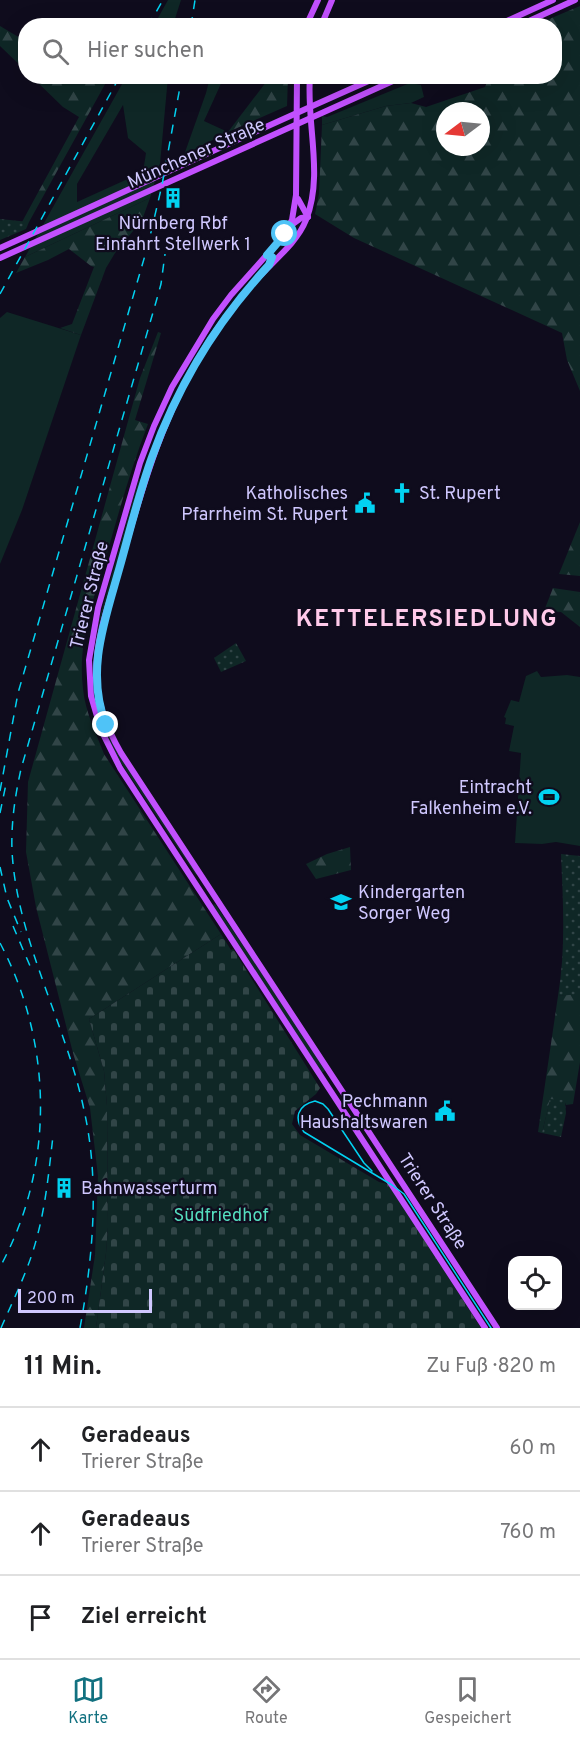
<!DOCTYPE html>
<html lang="de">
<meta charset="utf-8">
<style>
:root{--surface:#fff;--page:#f2f2f2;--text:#202124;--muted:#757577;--line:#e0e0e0;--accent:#127180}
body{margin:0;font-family:Overpass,sans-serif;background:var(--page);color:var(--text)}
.controls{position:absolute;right:18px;bottom:18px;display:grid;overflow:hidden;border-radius:12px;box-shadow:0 6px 24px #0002}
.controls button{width:54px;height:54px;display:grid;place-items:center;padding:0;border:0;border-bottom:2px solid var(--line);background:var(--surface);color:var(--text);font:30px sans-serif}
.compass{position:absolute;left:436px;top:102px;width:54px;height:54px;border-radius:50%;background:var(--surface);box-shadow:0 6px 24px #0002;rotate:254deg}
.scale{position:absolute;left:18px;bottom:15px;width:134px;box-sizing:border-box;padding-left:6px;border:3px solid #d0c8ff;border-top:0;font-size:16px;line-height:21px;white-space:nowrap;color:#d0c8ff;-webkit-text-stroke:4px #0f0c1d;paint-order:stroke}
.stop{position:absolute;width:18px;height:18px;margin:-14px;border:4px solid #4fc3f7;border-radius:50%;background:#fff}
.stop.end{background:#4fc3f7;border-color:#fff;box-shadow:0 2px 6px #0008}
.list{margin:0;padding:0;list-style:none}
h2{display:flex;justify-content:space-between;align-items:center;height:78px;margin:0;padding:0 24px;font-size:26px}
h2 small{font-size:20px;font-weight:400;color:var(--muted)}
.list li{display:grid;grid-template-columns:39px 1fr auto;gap:18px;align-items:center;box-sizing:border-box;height:84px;padding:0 24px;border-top:2px solid var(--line)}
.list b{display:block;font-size:22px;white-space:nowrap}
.list p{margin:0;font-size:20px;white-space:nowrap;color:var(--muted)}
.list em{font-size:20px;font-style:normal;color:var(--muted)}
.icon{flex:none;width:33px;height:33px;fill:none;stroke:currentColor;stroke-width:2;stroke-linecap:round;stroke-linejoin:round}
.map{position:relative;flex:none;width:580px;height:1328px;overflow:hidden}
.search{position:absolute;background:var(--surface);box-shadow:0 6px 24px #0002;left:18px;right:18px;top:18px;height:66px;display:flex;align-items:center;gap:15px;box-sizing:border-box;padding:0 21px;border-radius:24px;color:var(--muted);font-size:22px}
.sheet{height:330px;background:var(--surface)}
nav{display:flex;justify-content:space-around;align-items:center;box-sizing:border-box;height:84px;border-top:2px solid var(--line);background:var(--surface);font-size:16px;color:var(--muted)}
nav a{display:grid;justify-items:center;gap:3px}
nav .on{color:var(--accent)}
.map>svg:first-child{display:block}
.grass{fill:#0f2726;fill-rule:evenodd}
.forest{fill:url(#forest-firs);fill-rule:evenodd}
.cemetery{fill:url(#cemetery-stones)}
.park{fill:url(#park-dots)}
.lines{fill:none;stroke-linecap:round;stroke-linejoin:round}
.major{stroke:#c250fe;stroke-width:6}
.tram{stroke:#02d2f1;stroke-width:1.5}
.rail{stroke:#02d2f1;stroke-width:1.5;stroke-dasharray:9 8;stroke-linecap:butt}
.route{stroke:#4fc3f7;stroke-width:8}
.labels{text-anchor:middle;stroke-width:4.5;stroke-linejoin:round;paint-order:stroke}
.street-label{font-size:18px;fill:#d0c8ff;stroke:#0f0c1d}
.poi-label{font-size:18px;fill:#d0c8ff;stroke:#0f0c1d;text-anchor:end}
.park-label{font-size:18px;fill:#55ddbf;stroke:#0f0c1d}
.district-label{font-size:24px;font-weight:bold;letter-spacing:1.5px;fill:#ffcaea;stroke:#0f0c1d}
</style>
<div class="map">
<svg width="580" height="1328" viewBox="0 0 580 1328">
<defs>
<pattern id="forest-firs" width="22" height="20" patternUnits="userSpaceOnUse" patternTransform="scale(1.5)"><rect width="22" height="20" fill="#0f2726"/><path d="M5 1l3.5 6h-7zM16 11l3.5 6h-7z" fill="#314547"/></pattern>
<pattern id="cemetery-stones" width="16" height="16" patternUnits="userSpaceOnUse" patternTransform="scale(1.5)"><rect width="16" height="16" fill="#0f2726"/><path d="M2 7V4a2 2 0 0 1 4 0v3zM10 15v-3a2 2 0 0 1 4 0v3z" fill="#314547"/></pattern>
<pattern id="park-dots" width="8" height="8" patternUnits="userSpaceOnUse" patternTransform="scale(1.5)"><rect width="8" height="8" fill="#0f2726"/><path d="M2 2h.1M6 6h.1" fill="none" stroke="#314547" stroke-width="1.8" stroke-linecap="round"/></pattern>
</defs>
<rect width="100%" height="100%" fill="#0f0c1d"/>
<g class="grass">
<polygon points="168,0 181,0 173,25 154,25"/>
<path d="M 126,77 L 168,77 L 160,164 L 150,198 L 25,257 ZM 123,105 L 128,138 L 146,153 L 143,172 L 77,202 L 77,184 Z"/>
<polygon points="210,77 224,77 204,121 228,132 184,155 206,93"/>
<polygon points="410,83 421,85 424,97 411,103 386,106 322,125 322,116 327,117"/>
<polygon points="7,312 81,335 22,510 0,564 0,318"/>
<polygon points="139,478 140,480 95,656 102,717 198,874 196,875 115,754 104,732 95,700 92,667 99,620"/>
<polygon points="537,671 541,677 567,675 580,677 580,846 556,842 542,844 515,843 521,753 509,751 514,726 505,724 506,718 504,717 511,700 519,702 526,676"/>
<polygon points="215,904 327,1069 322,1073 213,905"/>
</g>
<g class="forest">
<path d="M 580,6 L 580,391 L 567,360 L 562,333 L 354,238 L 315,214 L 319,194 L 322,125 L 386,106 L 411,103 L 426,107 L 485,87 L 489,77 L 554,76 L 554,26 L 535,25 ZM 445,111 L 481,111 L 481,147 L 445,147 Z"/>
<polygon points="0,26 25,41 25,70 0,46"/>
<polygon points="32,77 92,77 100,80 102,77 109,77 29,222 22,222 79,117 63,107"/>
<polygon points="270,77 288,77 287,106 228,132"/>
<polygon points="150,198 142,220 115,253 106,268 81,335 60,328 72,324 94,267 91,266 69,249 48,260 16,273 25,257"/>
<path d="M 158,332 L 161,333 L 135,420 L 148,424 C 132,465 120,508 108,550 C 95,595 77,642 83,689 C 85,711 96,733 104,754 L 221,934 L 89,1019 L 104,1071 L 107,1106 L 108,1227 L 106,1253 L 96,1328 L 84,1328 L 95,1255 L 98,1176 L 90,1108 L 73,1053 L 36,907 L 26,852 L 28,782 L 140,378 Z"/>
<polygon points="580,522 580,576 559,574"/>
<polygon points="553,588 580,592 580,627 561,612 544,611"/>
<polygon points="350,847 351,870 316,879 306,864 327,854"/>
<polygon points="572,994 580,994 580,1062 573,1104 566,1105 564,1100 550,1100 542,1133 538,1132 558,996"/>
</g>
<polygon class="cemetery" points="221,934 231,950 233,949 320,1088 316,1094 295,1111 292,1124 300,1135 379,1182 388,1184 481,1328 96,1328 106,1253 108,1227 107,1106 104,1071 89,1019"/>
<g class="park">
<polygon points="0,219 29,222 26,229 0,240"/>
<polygon points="236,643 246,661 221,672 214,658"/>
<path d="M 561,854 L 580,856 L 580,994 L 558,996 C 566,950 563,901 561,854 Z"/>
<polygon points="550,1099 565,1100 566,1113 561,1137 542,1133"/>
</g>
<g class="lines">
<g class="major">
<polyline points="306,26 318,0"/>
<polyline points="321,26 332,0"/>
<polyline points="496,26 553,0"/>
<polyline points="518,26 575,0"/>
<polyline points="297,76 296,195 292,220 280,240 231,295 213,319 172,387 154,426 140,463 98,608 89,660 91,696 101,730 120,768 485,1328"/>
<path d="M 310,76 C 306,123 324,175 306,220 C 297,243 273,261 257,279 C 241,295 228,314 215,332 C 165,405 142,487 119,570 C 109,603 96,637 96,672 C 96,701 106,727 121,753 L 497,1328"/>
<polyline points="298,199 308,217"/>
<polyline points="290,226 301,218 308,217"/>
<path d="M 0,248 C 127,191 252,132 380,76"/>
<polyline points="0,258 404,76"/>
</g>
<path class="tram" d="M 372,1171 L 364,1163 L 328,1109 L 323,1104 L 315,1101 C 298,1105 293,1118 304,1132 L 392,1185 L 404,1194 L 491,1328"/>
<g class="rail">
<polyline points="148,26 163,0"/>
<polyline points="191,26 195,0"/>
<polyline points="0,294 120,76"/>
<polyline points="0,791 18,693 148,245 162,185 182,76"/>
<polyline points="0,813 6,784"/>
<polyline points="0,867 7,898 21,932"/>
<polyline points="13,926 33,973"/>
<path d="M 0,943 C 53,1043 55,1167 0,1267"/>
<path d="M 1,1328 C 14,1298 29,1269 37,1237 C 46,1204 49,1170 53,1136"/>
<path d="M 80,1328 C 93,1257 100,1181 84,1110 C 66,1023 17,941 12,851 C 11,823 15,796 21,769 L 156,302 L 161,284 L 165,254"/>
</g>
</g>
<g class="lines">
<path class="route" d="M 106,725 C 85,671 105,620 120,566 C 130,530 139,493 152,457 C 178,385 217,321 269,265 L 272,257 L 267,255 L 285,234"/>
</g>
<defs>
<g id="building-bare" transform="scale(1.62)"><path d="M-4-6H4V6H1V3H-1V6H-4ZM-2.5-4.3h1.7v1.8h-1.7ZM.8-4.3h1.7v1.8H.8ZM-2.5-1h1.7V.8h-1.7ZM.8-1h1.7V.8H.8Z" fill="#02d2f1" stroke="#0f0c1d" stroke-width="2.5" paint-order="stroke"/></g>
<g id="church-bare" transform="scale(1.62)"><path d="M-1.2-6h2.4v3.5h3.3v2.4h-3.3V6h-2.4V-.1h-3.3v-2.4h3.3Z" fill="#02d2f1" stroke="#0f0c1d" stroke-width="2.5" paint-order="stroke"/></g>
<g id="civic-bare" transform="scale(1.62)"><path d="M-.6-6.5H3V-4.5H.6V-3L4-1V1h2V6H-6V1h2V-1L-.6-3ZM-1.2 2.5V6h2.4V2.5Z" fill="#02d2f1" stroke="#0f0c1d" stroke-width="2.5" paint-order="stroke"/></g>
<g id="stadium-bare" transform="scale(1.62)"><path d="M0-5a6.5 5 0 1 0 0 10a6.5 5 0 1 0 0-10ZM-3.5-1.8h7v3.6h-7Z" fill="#02d2f1" stroke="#0f0c1d" stroke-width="2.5" paint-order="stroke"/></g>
<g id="school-bare" transform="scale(1.62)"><path d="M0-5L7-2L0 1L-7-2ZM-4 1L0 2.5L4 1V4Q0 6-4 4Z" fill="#02d2f1" stroke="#0f0c1d" stroke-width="2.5" paint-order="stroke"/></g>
</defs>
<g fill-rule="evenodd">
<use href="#building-bare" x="173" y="198"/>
<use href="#church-bare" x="402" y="493"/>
<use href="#civic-bare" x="365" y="503"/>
<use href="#stadium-bare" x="549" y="797"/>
<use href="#school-bare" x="341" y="902"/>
<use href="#civic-bare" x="445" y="1111"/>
<use href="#building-bare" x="64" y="1188"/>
</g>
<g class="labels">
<g class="street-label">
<text transform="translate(196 153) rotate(-24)" y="6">Münchener Straße</text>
<text transform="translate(89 595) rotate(-76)" y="6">Trierer Straße</text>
<text transform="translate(433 1201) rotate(57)" y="6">Trierer Straße</text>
</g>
<g class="poi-label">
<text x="173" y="229" text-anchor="middle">Nürnberg Rbf<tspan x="173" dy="21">Einfahrt Stellwerk 1</tspan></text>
<text x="348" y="499">Katholisches<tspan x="348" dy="21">Pfarrheim St. Rupert</tspan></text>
<text x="419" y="499" text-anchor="start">St. Rupert</text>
<text x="532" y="793">Eintracht<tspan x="532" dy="21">Falkenheim e.V.</tspan></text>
<text x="358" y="898" text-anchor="start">Kindergarten<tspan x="358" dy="21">Sorger Weg</tspan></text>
<text x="428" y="1107">Pechmann<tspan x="428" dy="21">Haushaltswaren</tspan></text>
<text x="81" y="1194" text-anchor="start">Bahnwasserturm</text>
</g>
<g class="park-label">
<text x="221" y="1221">Südfriedhof</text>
</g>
<g class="district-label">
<text x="427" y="626">KETTELERSIEDLUNG</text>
</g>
</g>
</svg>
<div class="controls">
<button><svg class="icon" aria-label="locate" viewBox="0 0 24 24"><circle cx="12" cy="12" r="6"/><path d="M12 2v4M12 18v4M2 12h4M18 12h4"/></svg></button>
</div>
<svg class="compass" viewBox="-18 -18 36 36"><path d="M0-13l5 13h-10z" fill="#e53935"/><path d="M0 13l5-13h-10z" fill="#757577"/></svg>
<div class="scale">200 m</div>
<div class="stop" style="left:285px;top:234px"></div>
<div class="stop end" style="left:106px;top:725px"></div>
<div class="search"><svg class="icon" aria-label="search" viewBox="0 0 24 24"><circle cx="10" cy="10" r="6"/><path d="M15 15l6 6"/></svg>Hier suchen</div>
</div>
<section class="sheet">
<h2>11 Min.<small>Zu Fuß · 820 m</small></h2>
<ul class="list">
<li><svg class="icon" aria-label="ahead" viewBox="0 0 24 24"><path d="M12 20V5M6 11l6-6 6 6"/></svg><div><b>Geradeaus</b><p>Trierer Straße</p></div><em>60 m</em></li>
<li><svg class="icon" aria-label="ahead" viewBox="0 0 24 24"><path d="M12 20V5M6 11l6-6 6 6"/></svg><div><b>Geradeaus</b><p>Trierer Straße</p></div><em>760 m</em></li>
<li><svg class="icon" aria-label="arrive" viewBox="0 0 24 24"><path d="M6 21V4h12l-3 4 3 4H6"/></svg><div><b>Ziel erreicht</b></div></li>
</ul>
</section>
<nav>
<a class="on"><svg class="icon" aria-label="map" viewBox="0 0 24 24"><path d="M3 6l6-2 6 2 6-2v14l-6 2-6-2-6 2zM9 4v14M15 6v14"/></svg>Karte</a>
<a><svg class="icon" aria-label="directions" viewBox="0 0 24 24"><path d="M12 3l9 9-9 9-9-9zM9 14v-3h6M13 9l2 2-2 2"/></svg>Route</a>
<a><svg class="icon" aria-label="saved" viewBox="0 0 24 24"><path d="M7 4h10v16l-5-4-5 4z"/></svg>Gespeichert</a>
</nav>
